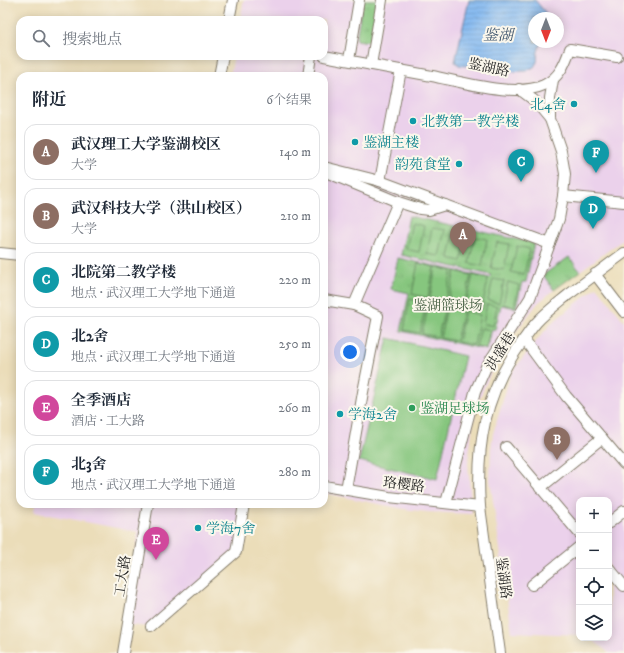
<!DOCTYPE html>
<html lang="zh">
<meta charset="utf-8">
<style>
:root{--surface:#fff;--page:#f2f2f3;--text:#1f2937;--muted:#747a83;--line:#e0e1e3;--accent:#1f6fb2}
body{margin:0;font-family:"IM FELL DW Pica","Noto Serif SC",serif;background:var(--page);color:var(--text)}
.controls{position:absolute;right:12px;bottom:12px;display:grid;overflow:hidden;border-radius:8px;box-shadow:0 2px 10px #0003}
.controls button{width:36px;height:36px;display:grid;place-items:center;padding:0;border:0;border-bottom:1px solid var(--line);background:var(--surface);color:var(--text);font:20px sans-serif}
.compass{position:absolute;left:528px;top:12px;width:36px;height:36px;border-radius:50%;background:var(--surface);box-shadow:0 2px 10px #0003;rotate:180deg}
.you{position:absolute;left:350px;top:352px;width:14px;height:14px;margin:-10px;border:3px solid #fff;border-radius:50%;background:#1a73e8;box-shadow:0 0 0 6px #1a73e833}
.badge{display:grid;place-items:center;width:26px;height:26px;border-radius:50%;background:var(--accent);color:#fff;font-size:13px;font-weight:700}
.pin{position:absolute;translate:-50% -33px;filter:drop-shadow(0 1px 2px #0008)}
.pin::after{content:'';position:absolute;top:21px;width:14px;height:12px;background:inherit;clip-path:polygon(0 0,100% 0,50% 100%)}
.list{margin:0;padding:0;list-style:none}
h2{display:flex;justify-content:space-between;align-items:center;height:52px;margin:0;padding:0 16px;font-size:17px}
h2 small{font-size:13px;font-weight:400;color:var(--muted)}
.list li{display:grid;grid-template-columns:26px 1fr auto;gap:12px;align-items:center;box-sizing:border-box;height:56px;margin:0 8px 8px;padding:0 8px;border:1px solid var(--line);border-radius:12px}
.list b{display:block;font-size:15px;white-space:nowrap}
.list p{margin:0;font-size:13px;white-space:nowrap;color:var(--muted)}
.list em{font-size:13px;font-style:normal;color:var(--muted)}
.icon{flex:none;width:22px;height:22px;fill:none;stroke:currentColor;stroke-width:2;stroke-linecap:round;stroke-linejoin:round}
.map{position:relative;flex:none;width:624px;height:653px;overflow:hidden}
.search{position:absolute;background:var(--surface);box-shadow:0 2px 10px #0003;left:16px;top:16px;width:312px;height:44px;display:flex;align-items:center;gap:10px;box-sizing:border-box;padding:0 14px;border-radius:12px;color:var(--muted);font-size:15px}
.panel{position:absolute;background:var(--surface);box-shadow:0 2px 10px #0003;left:16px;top:72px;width:312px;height:436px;border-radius:12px}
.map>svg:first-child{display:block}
.built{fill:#ebd1eb;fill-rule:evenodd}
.grass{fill:url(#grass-tufts);stroke:#51714d}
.garden{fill:#86c67e;stroke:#51714d}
.water{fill:url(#water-rules);stroke:#4e6a86}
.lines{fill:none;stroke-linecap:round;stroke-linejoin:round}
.minor-casing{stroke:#847c6a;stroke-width:12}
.minor{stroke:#fff;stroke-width:10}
.culture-dot{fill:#0f9aa8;stroke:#fbf7ec;stroke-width:1.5}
.leisure-dot{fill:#2e9e5b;stroke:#fbf7ec;stroke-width:1.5}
.labels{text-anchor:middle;stroke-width:4;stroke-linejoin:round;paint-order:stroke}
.street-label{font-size:14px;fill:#1c1c1c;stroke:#fbf7ec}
.culture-label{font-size:14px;fill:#0d838f;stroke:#fbf7ec;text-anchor:start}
.park-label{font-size:14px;fill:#466043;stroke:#fbf7ec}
.leisure-label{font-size:14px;fill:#27864d;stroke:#fbf7ec;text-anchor:start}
.water-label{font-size:15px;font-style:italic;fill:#445a71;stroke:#fbf7ec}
</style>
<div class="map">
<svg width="624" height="653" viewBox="0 0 624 653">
<defs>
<pattern id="grass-tufts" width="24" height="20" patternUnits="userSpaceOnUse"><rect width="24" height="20" fill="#86c67e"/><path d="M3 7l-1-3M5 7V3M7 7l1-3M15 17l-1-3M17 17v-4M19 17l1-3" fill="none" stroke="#73aa6c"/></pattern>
<pattern id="water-rules" width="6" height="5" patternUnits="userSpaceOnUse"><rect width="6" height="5" fill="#81b7f0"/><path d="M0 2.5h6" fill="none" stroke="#6f9dcd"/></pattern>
</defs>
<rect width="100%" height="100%" fill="#fbf7ec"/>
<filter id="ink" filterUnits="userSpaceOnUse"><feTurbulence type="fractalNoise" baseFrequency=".025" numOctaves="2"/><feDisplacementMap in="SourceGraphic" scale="8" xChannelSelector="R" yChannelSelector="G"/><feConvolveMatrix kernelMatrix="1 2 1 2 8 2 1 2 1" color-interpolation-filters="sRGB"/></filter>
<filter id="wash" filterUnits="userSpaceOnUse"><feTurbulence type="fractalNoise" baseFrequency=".012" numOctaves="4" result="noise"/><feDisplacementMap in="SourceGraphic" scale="16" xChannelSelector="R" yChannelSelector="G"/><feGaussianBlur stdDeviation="0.9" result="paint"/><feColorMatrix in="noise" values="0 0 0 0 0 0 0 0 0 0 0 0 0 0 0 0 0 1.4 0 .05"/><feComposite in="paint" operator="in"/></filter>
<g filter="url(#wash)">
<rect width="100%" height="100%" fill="#ebddb9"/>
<g class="built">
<path d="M 244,0 L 624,0 L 624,239 L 554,290 L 538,303 L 519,327 L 496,360 L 478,402 L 472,429 L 468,464 L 472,514 L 428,512 L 404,509 L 324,493 L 324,76 L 230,76 L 234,56 L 324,56 L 324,20 L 240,20 ZM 534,18 L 558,18 L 558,42 L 534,42 Z"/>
<polygon points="597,287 624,321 624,653 609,653 590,638 609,638 609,500 579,500 579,635 512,632 490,480 491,449 493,434 511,373 542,334 554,321"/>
<polygon points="35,504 249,504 240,551 153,627 128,625 138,532 34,512"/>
</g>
<g class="grass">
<polygon points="363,0 377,0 370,42 356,40"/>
<polygon points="409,216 534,243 526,282 522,282 516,308 501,305 495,330 492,329 487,350 401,331 409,293 391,289 398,258 490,278 491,275 401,255"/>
<polygon points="569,257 580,271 554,290 543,275"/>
</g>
<g class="garden">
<polygon points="412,223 424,226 419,252 406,249"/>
<polygon points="432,228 445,230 439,256 427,254"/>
<polygon points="454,232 467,235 461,261 449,258"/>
<polygon points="475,237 487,239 482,266 469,263"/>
<polygon points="497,242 509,244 504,270 491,268"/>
<polygon points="517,246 530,249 524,275 511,272"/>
<polygon points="418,263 434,267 428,298 412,294"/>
<polygon points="436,267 452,271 445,301 430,298"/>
<polygon points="455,271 471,275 464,305 448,302"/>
<polygon points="473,275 488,279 482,309 466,306"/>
<polygon points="493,279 504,281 499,303 488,300"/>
<polygon points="508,282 519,285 514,307 503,304"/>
<polygon points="410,299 426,303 420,333 404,330"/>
<polygon points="429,303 445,307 438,337 422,334"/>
<polygon points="487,304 497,306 493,326 483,323"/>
<polygon points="447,307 463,311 456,341 440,338"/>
<polygon points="465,311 480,315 474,345 458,342"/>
<polygon points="481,328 490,330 486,349 476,347"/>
<polygon points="388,338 465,356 437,479 359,461"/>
</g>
<polygon class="water" points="469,0 535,0 550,18 534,18 534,42 543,42 540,45 538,51 537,62 534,67 526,71 500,72 476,64 464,66 459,65 455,62"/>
</g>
<g filter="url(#ink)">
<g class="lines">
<g class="minor-casing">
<g id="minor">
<polyline points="229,20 233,0"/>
<path d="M 324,56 C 360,63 396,69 432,76 C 462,82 516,98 544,85 C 559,78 565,64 570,49 L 617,57"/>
<polyline points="349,60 359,0"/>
<polyline points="371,65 382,0"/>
<polyline points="219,76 223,56"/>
<polyline points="308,76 311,56"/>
<polyline points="519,89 535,101 550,119"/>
<polyline points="324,167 380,181 550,244"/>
<polyline points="328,173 398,202 420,209 429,210 445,205"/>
<polyline points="380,181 401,70"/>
<polyline points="563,196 624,202"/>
<polyline points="0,253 20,255"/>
<polyline points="595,274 624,312"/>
<polyline points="324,300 354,305"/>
<polyline points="524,339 566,396 624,464"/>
<polyline points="506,447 579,533"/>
<polyline points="324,486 389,497 480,507"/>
<polyline points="540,488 602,438"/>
<polyline points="346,490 363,392 378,316 354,305 398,202"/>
<polyline points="446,503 475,392 486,367 530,298 559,219 563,196 565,174 561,151 550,119 550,98 553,80"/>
<polyline points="609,523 624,511"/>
<polyline points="609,568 624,586"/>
<polyline points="532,585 579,547"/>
<polyline points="151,626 236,552 244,504"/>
<polyline points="123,653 148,504"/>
<path d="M 500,653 L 480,507 C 476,446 484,395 520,345 C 525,338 530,330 536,323 C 545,313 557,304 568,295 C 587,281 605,267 624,253"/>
</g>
</g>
<use href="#minor" class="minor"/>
</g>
</g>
<g class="culture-dot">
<circle cx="574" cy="104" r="4"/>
<circle cx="413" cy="121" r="4"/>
<circle cx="355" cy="142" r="4"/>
<circle cx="459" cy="164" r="4"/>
<circle cx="340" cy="414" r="4"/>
<circle cx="198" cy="528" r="4"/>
</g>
<circle class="leisure-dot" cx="412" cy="408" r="4"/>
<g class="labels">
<g class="street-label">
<text transform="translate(489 67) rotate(12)" y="5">鉴湖路</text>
<text transform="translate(500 351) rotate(-58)" y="5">洪盛巷</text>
<text transform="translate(404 484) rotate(7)" y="5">珞樱路</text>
<text transform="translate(122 576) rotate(-81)" y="5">工大路</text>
<text transform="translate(504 578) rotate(82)" y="5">鉴湖路</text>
</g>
<g class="culture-label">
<text x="566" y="109" text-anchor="end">北4舍</text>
<text x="421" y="126">北教第一教学楼</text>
<text x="363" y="147">鉴湖主楼</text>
<text x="451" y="169" text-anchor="end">韵苑食堂</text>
<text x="348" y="419">学海2舍</text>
<text x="206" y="533">学海7舍</text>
</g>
<g class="park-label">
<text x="448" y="310">鉴湖篮球场</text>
</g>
<g class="leisure-label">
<text x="420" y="413">鉴湖足球场</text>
</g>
<g class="water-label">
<text x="498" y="40">鉴湖</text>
</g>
</g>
</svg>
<div class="controls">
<button>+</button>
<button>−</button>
<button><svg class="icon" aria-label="locate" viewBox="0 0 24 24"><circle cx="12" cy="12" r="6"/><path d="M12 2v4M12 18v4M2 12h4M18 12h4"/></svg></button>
<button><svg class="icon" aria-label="layers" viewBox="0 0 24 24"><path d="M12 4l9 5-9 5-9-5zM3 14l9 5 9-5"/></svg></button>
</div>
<svg class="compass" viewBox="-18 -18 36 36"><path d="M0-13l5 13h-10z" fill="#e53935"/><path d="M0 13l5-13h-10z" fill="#747a83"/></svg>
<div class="you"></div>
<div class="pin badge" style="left:463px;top:255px;background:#8d6e63">A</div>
<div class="pin badge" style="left:557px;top:460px;background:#8d6e63">B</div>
<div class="pin badge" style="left:521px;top:182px;background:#0f9aa8">C</div>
<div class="pin badge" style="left:593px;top:229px;background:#0f9aa8">D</div>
<div class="pin badge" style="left:156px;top:560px;background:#d1479c">E</div>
<div class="pin badge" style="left:596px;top:173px;background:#0f9aa8">F</div>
<div class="search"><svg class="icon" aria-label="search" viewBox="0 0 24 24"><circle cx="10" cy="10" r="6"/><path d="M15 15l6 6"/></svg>搜索地点</div>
<section class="panel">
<h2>附近<small>6个结果</small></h2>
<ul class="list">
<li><span class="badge" style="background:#8d6e63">A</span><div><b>武汉理工大学鉴湖校区</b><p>大学</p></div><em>140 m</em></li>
<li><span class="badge" style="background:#8d6e63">B</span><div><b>武汉科技大学（洪山校区）</b><p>大学</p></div><em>210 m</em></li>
<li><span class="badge" style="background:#0f9aa8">C</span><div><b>北院第二教学楼</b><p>地点 · 武汉理工大学地下通道</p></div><em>220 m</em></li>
<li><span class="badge" style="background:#0f9aa8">D</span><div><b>北2舍</b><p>地点 · 武汉理工大学地下通道</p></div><em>250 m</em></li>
<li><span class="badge" style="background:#d1479c">E</span><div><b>全季酒店</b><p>酒店 · 工大路</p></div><em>260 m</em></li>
<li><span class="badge" style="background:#0f9aa8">F</span><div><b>北3舍</b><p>地点 · 武汉理工大学地下通道</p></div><em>280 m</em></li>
</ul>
</section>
</div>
